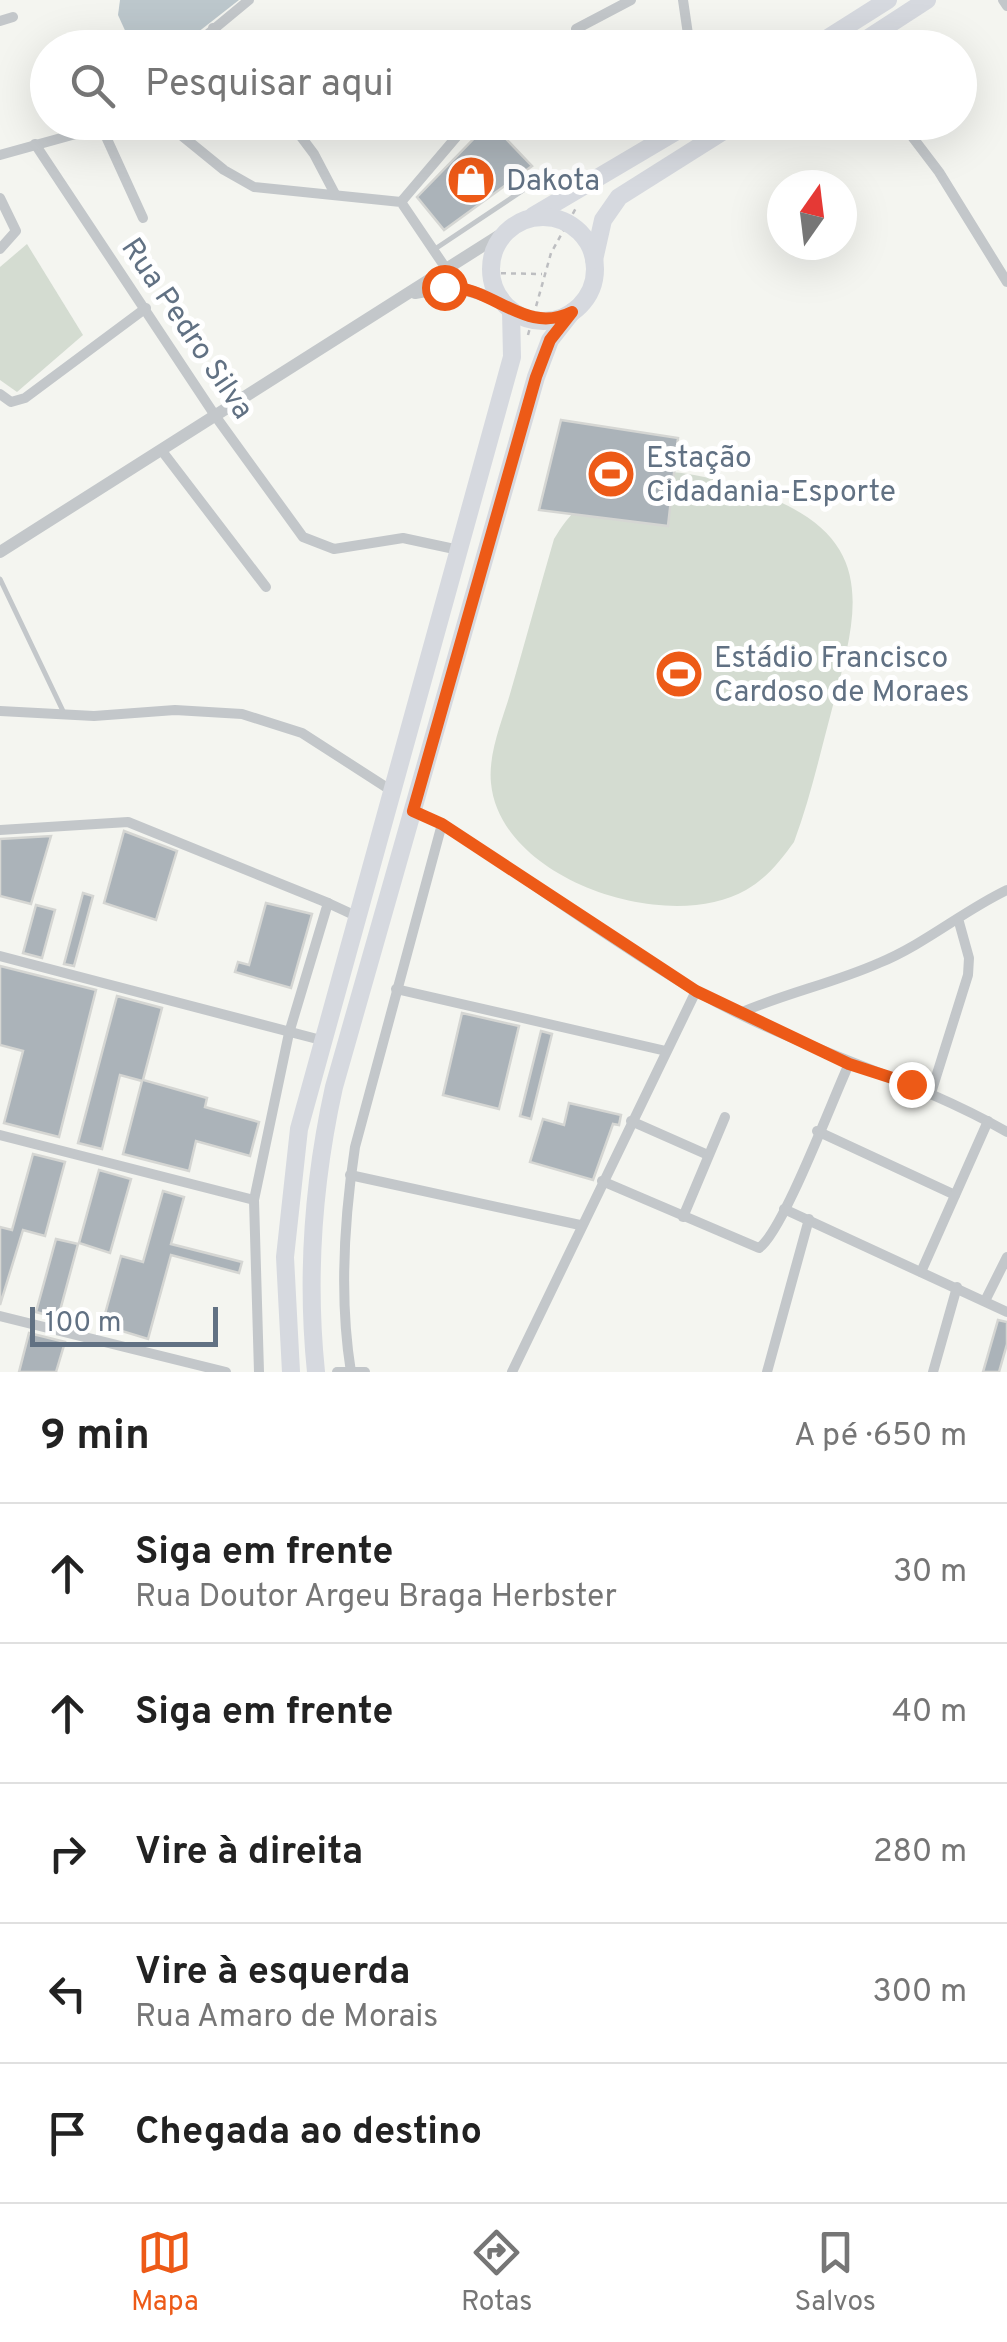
<!DOCTYPE html>
<html lang="pt">
<meta charset="utf-8">
<style>
:root{--surface:#fff;--page:#f6f6f6;--text:#222;--muted:#767676;--line:#e0e0e0;--accent:#ed5a17}
body{margin:0;font-family:Overpass,sans-serif;background:var(--page);color:var(--text)}
.compass{position:absolute;left:767px;top:170px;width:90px;height:90px;border-radius:50%;background:var(--surface);box-shadow:0 10px 40px #0002;rotate:14deg}
.scale{position:absolute;left:30px;bottom:25px;width:188px;box-sizing:border-box;padding-left:10px;border:5px solid #617183;border-top:0;font-size:28px;line-height:35px;white-space:nowrap;color:#617183;-webkit-text-stroke:8px #fff;paint-order:stroke}
.stop{position:absolute;width:30px;height:30px;margin:-22px;border:8px solid #ed5a17;border-radius:50%;background:#fff}
.stop.end{background:#ed5a17;border-color:#fff;box-shadow:0 2px 10px #0008}
.list{margin:0;padding:0;list-style:none}
h2{display:flex;justify-content:space-between;align-items:center;height:130px;margin:0;padding:0 40px;font-size:42px}
h2 small{font-size:32px;font-weight:400;color:var(--muted)}
.list li{display:grid;grid-template-columns:65px 1fr auto;gap:30px;align-items:center;box-sizing:border-box;height:140px;padding:0 40px;border-top:2px solid var(--line)}
.list b{display:block;font-size:38px;white-space:nowrap}
.list p{margin:0;font-size:32px;white-space:nowrap;color:var(--muted)}
.list em{font-size:32px;font-style:normal;color:var(--muted)}
.icon{flex:none;width:55px;height:55px;fill:none;stroke:currentColor;stroke-width:2;stroke-linecap:round;stroke-linejoin:round}
.map{position:relative;flex:none;width:1007px;height:1372px;overflow:hidden}
.search{position:absolute;background:var(--surface);box-shadow:0 10px 40px #0002;left:30px;right:30px;top:30px;height:110px;display:flex;align-items:center;gap:25px;box-sizing:border-box;padding:0 35px;border-radius:55px;color:var(--muted);font-size:38px}
.sheet{height:830px;background:var(--surface)}
nav{display:flex;justify-content:space-around;align-items:center;box-sizing:border-box;height:140px;border-top:2px solid var(--line);background:var(--surface);font-size:28px;color:var(--muted)}
nav a{display:grid;justify-items:center;gap:5px}
nav .on{color:var(--accent)}
.map>svg:first-child{display:block}
.green{fill:#d4dcd1}
.water{fill:#bcc7cc}
.building{fill:#abb3b9;stroke:#d5d6d3;stroke-width:2.5}
.lines{fill:none;stroke-linecap:round;stroke-linejoin:round}
.path{stroke:#bdbec1;stroke-width:2.5;stroke-dasharray:5 5;stroke-linecap:butt}
.service{stroke:#c3c7ca;stroke-width:5}
.minor{stroke:#c3c7ca;stroke-width:10}
.tertiary{stroke:#c3c7ca;stroke-width:12}
.primary{stroke:#d6d9df;stroke-width:18}
.route{stroke:#ed5a17;stroke-width:12}
.labels{text-anchor:middle;stroke-width:10;stroke-linejoin:round;paint-order:stroke}
.poi-label{font-size:30px;fill:#617183;stroke:#fff;text-anchor:start}
.street-label{font-size:30px;fill:#617183;stroke:#fff}
</style>
<div class="map">
<svg width="1007" height="1372" viewBox="0 0 1007 1372">
<rect width="100%" height="100%" fill="#f4f5f0"/>
<g class="green">
<polygon points="27,244 83,335 17,392 0,380 0,267"/>
<path d="M 651,471 C 691,471 726,481 763,495 C 880,539 858,612 832,709 C 820,754 810,799 794,842 C 781,860 766,879 746,890 C 668,935 500,880 491,783 C 488,754 502,721 510,694 C 525,642 539,591 554,539 C 581,494 604,489 651,471 Z"/>
</g>
<polygon class="water" points="120,0 239,0 179,47 133,48 118,15"/>
<g class="building">
<polygon points="490,122 532,166 444,230 417,197"/>
<polygon points="561,420 678,438 668,526 539,510"/>
<polygon points="124,831 177,851 156,920 104,903"/>
<polygon points="51,836 31,904 0,896 0,839"/>
<polygon points="83,893 93,896 74,966 64,964"/>
<polygon points="266,903 312,914 291,988 235,972 238,962 249,965"/>
<polygon points="36,905 55,910 42,958 23,953"/>
<polygon points="0,966 96,990 59,1137 4,1123 23,1051 0,1045"/>
<polygon points="117,996 162,1008 143,1080 207,1098 205,1107 259,1122 250,1156 196,1141 189,1171 123,1154 142,1081 120,1075 102,1149 78,1143"/>
<polygon points="462,1013 519,1026 499,1109 443,1095"/>
<polygon points="541,1031 552,1034 531,1119 520,1116"/>
<polygon points="569,1103 621,1115 619,1125 613,1124 593,1180 530,1162 543,1119 564,1125"/>
<polygon points="33,1154 65,1162 45,1236 23,1230 0,1305 0,1227 12,1230"/>
<polygon points="99,1170 131,1179 110,1253 79,1243"/>
<polygon points="163,1191 184,1197 171,1244 242,1262 239,1273 171,1255 148,1339 102,1325 121,1256 143,1262"/>
<polygon points="56,1239 78,1244 58,1318 36,1312"/>
<polygon points="998,1320 1007,1322 1007,1344 999,1372 983,1372"/>
<polygon points="29,1333 65,1342 56,1372 19,1372"/>
</g>
<g class="lines">
<g class="path">
<polyline points="491,273 542,274"/>
<polyline points="528,335 551,253 576,208"/>
</g>
<g class="service">
<polyline points="435,249 543,177 589,176"/>
<polyline points="0,579 63,711"/>
</g>
<g class="minor">
<polyline points="683,0 690,48"/>
<polyline points="1003,0 1007,6"/>
<polyline points="0,21 13,17"/>
<polyline points="213,28 229,48"/>
<polyline points="576,29 631,0"/>
<polyline points="191,48 249,0"/>
<polyline points="165,122 224,170 254,187 401,202 447,270"/>
<polyline points="290,122 314,154 335,194"/>
<polyline points="901,122 939,172 1007,282"/>
<polyline points="102,128 143,218"/>
<polyline points="35,144 216,417 303,537 334,549 403,538 459,550"/>
<polyline points="0,155 119,122"/>
<polyline points="0,198 16,231 0,249"/>
<polyline points="401,202 469,122"/>
<polyline points="0,394 11,402 25,398 146,308"/>
<polyline points="162,451 266,587"/>
<polyline points="0,711 94,716 175,710 242,714 302,733 392,791"/>
<path d="M 413,811 L 442,824 C 527,878 609,940 696,991 C 795,1049 908,1075 1007,1132"/>
<polyline points="0,830 128,822 328,903 289,1033 254,1200 259,1372"/>
<polyline points="328,903 356,916"/>
<polyline points="0,956 321,1040"/>
<polyline points="396,989 666,1051"/>
<path d="M 740,1013 C 786,993 834,983 879,963 C 925,944 963,911 1007,890"/>
<polyline points="931,1093 968,975 969,958 959,922"/>
<polyline points="631,1121 708,1155"/>
<polyline points="817,1131 955,1195"/>
<polyline points="0,1135 254,1200"/>
<polyline points="350,1175 580,1225"/>
<path d="M 602,1181 L 759,1248 C 783,1232 833,1098 849,1064"/>
<polyline points="784,1209 1007,1312"/>
<polyline points="683,1217 725,1117"/>
<polyline points="921,1272 988,1121"/>
<polyline points="985,1301 1007,1257"/>
<polyline points="0,1316 226,1372"/>
<polyline points="337,1372 365,1372"/>
<path d="M 351,1372 C 339,1298 344,1220 355,1147 L 442,824"/>
<polyline points="512,1372 696,991"/>
<polyline points="767,1372 809,1219"/>
<polyline points="933,1372 957,1287"/>
</g>
<g class="tertiary">
<polyline points="415,293 454,286 502,301"/>
<polyline points="0,552 503,233"/>
</g>
<g class="primary">
<polyline points="812,48 888,0"/>
<polyline points="853,48 927,0"/>
<polyline points="533,216 692,122"/>
<circle cx="543" cy="269" r="52"/>
<polyline points="594,260 603,220 619,197 738,122"/>
<polyline points="291,1372 285,1257 299,1129 512,357 511,310"/>
<path d="M 316,1372 C 306,1275 313,1182 334,1087 L 536,377 L 550,340 L 572,312"/>
</g>
</g>
<g class="lines">
<path class="route" d="M 444,287 C 493,285 524,336 572,312 L 550,340 L 536,377 L 413,811 L 442,824 L 696,991 L 849,1064 L 911,1084"/>
</g>
<defs>
<g id="shop-disc" transform="scale(2.5)"><circle r="9.5" fill="#ed5a17" stroke="#fff"/><path d="M-5-2.5h2.3a2.7 3.5 0 0 1 5.4 0H5L5.5 6h-11ZM-1.5-2.5h3a1.5 2.3 0 0 0-3 0Z" fill="#fff"/></g>
<g id="stadium-disc" transform="scale(2.5)"><circle r="9.5" fill="#ed5a17" stroke="#fff"/><path d="M0-5a6.5 5 0 1 0 0 10a6.5 5 0 1 0 0-10ZM-3.5-1.8h7v3.6h-7Z" fill="#fff"/></g>
</defs>
<g fill-rule="evenodd">
<use href="#shop-disc" x="471" y="180"/>
<use href="#stadium-disc" x="611" y="474"/>
<use href="#stadium-disc" x="679" y="674"/>
</g>
<g class="labels">
<g class="poi-label">
<text x="506" y="190">Dakota</text>
<text x="646" y="467">Estação<tspan x="646" dy="34">Cidadania-Esporte</tspan></text>
<text x="714" y="667">Estádio Francisco<tspan x="714" dy="34">Cardoso de Moraes</tspan></text>
</g>
<g class="street-label">
<text transform="translate(188 328) rotate(56)" y="10">Rua Pedro Silva</text>
</g>
</g>
</svg>
<svg class="compass" viewBox="-18 -18 36 36"><path d="M0-13l5 13h-10z" fill="#e53935"/><path d="M0 13l5-13h-10z" fill="#767676"/></svg>
<div class="scale">100 m</div>
<div class="stop" style="left:444px;top:287px"></div>
<div class="stop end" style="left:911px;top:1084px"></div>
<div class="search"><svg class="icon" aria-label="search" viewBox="0 0 24 24"><circle cx="10" cy="10" r="6"/><path d="M15 15l6 6"/></svg>Pesquisar aqui</div>
</div>
<section class="sheet">
<h2>9 min<small>A pé · 650 m</small></h2>
<ul class="list">
<li><svg class="icon" aria-label="ahead" viewBox="0 0 24 24"><path d="M12 20V5M6 11l6-6 6 6"/></svg><div><b>Siga em frente</b><p>Rua Doutor Argeu Braga Herbster</p></div><em>30 m</em></li>
<li><svg class="icon" aria-label="ahead" viewBox="0 0 24 24"><path d="M12 20V5M6 11l6-6 6 6"/></svg><div><b>Siga em frente</b></div><em>40 m</em></li>
<li><svg class="icon" aria-label="right" viewBox="0 0 24 24"><path d="M7 20v-9h11M14 6l5 5-5 5"/></svg><div><b>Vire à direita</b></div><em>280 m</em></li>
<li><svg class="icon" aria-label="left" viewBox="0 0 24 24"><path d="M17 20v-9H6M10 6l-5 5 5 5"/></svg><div><b>Vire à esquerda</b><p>Rua Amaro de Morais</p></div><em>300 m</em></li>
<li><svg class="icon" aria-label="arrive" viewBox="0 0 24 24"><path d="M6 21V4h12l-3 4 3 4H6"/></svg><div><b>Chegada ao destino</b></div></li>
</ul>
</section>
<nav>
<a class="on"><svg class="icon" aria-label="map" viewBox="0 0 24 24"><path d="M3 6l6-2 6 2 6-2v14l-6 2-6-2-6 2zM9 4v14M15 6v14"/></svg>Mapa</a>
<a><svg class="icon" aria-label="directions" viewBox="0 0 24 24"><path d="M12 3l9 9-9 9-9-9zM9 14v-3h6M13 9l2 2-2 2"/></svg>Rotas</a>
<a><svg class="icon" aria-label="saved" viewBox="0 0 24 24"><path d="M7 4h10v16l-5-4-5 4z"/></svg>Salvos</a>
</nav>
